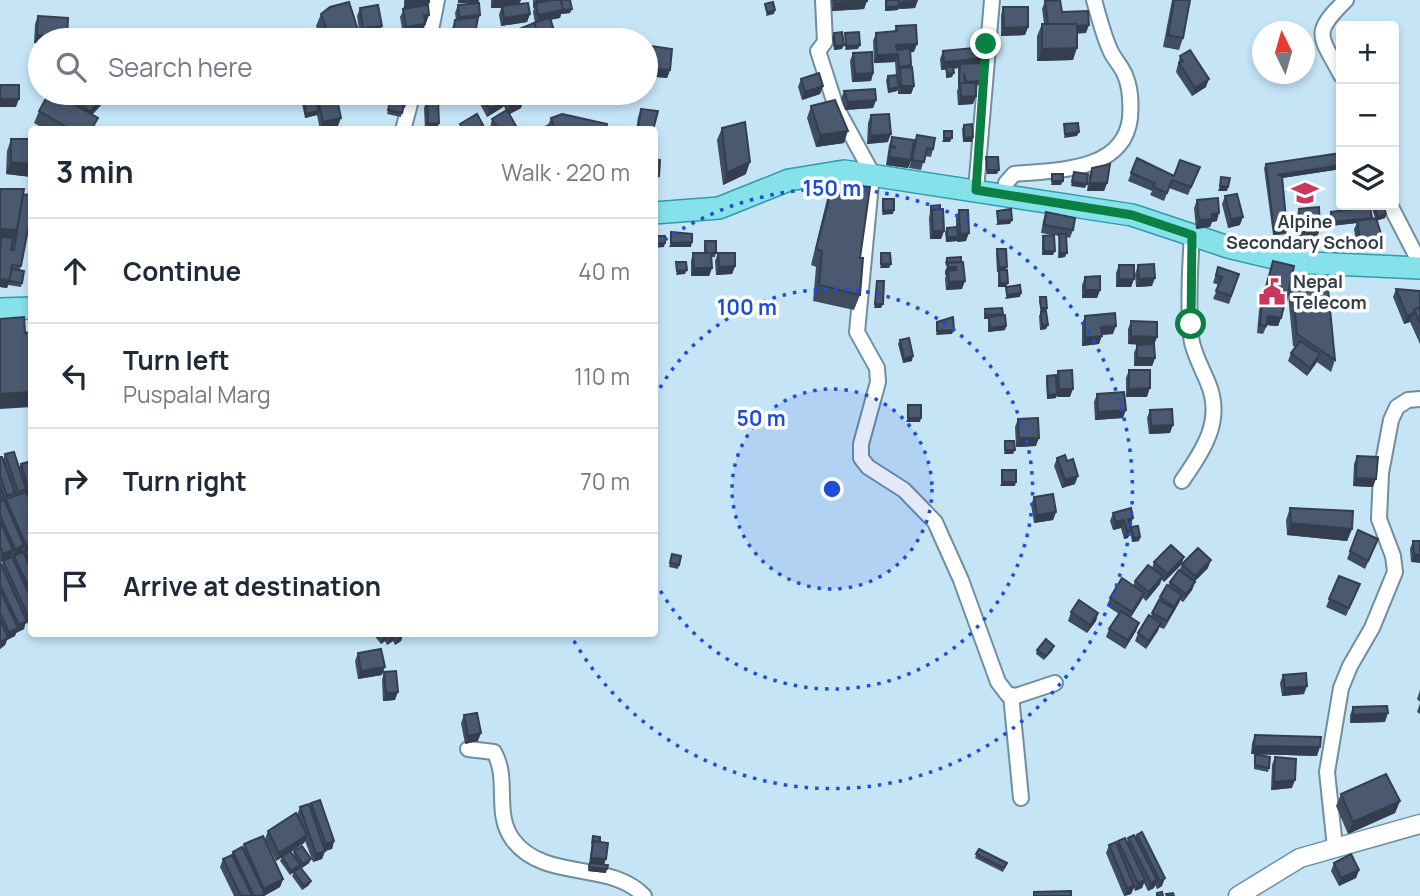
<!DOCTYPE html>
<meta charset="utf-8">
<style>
:root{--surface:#fff;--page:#f6f6f7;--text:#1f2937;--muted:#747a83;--line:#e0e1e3}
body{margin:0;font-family:Manrope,sans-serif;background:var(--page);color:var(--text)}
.controls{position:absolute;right:21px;top:21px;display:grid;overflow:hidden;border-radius:7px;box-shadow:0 4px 10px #0003}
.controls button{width:63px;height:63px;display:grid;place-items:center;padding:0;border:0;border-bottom:2px solid var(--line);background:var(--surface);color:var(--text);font:35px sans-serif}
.compass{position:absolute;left:1252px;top:21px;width:63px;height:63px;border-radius:50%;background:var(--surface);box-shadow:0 4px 10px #0003;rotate:355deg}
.stop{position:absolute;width:21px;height:21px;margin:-16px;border:5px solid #0b8043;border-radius:50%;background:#fff}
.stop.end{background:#0b8043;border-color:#fff;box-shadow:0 2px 7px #0008}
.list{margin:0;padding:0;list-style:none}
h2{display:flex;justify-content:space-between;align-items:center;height:91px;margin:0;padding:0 28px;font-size:30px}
h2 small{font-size:23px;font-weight:400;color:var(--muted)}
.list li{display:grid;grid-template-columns:46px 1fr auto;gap:21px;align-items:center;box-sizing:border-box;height:105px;padding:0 28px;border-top:2px solid var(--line)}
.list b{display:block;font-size:26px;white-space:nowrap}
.list p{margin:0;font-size:23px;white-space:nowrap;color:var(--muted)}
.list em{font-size:23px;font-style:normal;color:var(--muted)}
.icon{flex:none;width:38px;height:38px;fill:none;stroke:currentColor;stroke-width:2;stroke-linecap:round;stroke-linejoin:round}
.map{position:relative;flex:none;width:1420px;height:896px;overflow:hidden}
.search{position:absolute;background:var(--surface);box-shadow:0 4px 10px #0003;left:28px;top:28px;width:630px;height:77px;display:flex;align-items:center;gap:18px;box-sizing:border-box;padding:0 24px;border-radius:38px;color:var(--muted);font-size:26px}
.panel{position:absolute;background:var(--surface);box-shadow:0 4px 10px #0003;left:28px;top:126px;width:630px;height:511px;border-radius:7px}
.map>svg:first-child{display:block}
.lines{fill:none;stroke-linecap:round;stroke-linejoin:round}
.minor-casing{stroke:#6f8e9e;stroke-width:18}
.tertiary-casing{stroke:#6f8e9e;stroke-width:21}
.primary-casing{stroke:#329ba7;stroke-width:24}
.minor{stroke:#fff;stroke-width:14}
.tertiary{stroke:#fff;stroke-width:18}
.primary{stroke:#85e1ea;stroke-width:21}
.wall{fill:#404d60}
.shaded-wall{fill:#343e4e}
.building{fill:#4a5970;stroke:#343e4e;stroke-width:2}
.route{stroke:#0b8043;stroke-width:9}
.ring{fill:none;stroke:#1d4ed8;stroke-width:3.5;stroke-dasharray:3.5 7}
.labels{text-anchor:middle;stroke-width:7;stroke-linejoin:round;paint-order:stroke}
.poi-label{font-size:18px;font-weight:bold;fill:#313e45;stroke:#fff}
.centre{fill:#1d4ed8;stroke:#fff;stroke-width:3.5}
.ring-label{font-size:21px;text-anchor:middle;font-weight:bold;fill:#1d4ed8;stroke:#fff;stroke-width:7;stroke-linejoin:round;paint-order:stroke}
</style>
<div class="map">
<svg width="1420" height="896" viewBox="0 0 1420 896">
<rect width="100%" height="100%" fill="#c5e5f7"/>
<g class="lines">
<g class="minor-casing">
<g id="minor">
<polyline points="823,0 825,42 818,51 836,107 872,173 857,332 877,368 878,382 861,444 861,458 868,467 904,490 935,522 961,580 998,682 1008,695 1016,696 1055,683"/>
<polyline points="429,40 437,0"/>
<path d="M 1341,75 C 1320,35 1311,34 1346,0"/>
<polyline points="403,130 413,93"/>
<polyline points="976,190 992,0"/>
<path d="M 1004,195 L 1006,183 L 1014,174 C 1056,170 1124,172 1130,118 C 1131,103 1131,89 1125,75 C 1122,67 1115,60 1111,52 C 1103,35 1099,17 1094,0"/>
<polyline points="1390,205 1420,263"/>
<path d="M 1182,481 C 1203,450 1224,421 1208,383 C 1202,368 1193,353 1191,337 C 1188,308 1190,265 1192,235"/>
<polyline points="1011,695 1021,798"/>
<path d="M 468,749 L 494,752 C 510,780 493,813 513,840 C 545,882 610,860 644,896"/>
<polyline points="1335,847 1327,772 1341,688 1350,666 1372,628 1395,572 1393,556 1379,519 1381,473 1391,420 1397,407 1408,400 1420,399"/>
</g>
</g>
<g class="tertiary-casing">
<polyline id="tertiary" points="1238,896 1300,858 1420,824"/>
</g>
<g class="primary-casing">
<g id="primary">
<polyline points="654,213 719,208 789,180 844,171 1132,215 1228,247 1290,262 1420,268"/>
<polyline points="0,309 32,308"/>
</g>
</g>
<use href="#minor" class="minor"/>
<use href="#tertiary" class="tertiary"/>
<use href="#primary" class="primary"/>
</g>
<g class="wall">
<polygon points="404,0 429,0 428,6 429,15 422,32 403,35 400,17 404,9"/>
<polygon points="458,0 479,0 478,3 478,20 474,40 450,40 452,28 456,20 455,13 458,5 466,4 466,3 458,3"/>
<polygon points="491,0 521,0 519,4 530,14 527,22 501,26 499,15 501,8 491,8"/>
<polygon points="533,0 570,0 570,13 561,14 560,18 551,19 554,30 551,38 545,40 511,40 514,31 535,23 533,12 534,8 533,8"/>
<polygon points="831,0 867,0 864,9 832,11"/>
<polygon points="885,0 918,0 915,8 899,9 899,7 898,10 885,11"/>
<polygon points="1172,0 1190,0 1183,38 1179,50 1163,47"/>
<polygon points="1045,1 1086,33 1077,33 1073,60 1037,61 1037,36 1042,24 1044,24 1042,9"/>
<polygon points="1003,7 1028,27 1025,35 1001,36 1001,15"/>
<polygon points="360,8 379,34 360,36 357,16"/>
<polygon points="321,14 360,36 358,40 322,40 316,26"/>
<polygon points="38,16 67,38 66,40 40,40 40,44 34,43 35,24"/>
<polygon points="896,26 914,52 910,52 911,65 911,68 914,86 911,94 898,94 898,90 897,91 888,93 886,80 888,76 897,76 897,75 896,75 895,62 874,63 873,41 876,33 894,32"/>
<polygon points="834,33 842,49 834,50 832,37"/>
<polygon points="651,46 670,70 667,78 646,76 648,54"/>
<polygon points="943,51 984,58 982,66 981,81 979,85 976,86 973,104 958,105 957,91 958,88 958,68 953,69 952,77 946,78 946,69 941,70 940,59"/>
<polygon points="853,53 873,73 871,81 852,82 850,61"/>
<polygon points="1180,56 1206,87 1192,96 1176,72"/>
<polygon points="801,79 823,86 820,94 802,100 798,87"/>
<polygon points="844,91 876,100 873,108 845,110 841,99"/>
<polygon points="85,93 118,93 108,101 104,97 102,104 92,115 94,130 46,130 34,123 39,111 76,106 78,101"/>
<polygon points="391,93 409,93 406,104 405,108 403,107 401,117 387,114 390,104 387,103"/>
<polygon points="461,93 485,93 465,101"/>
<polygon points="489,93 521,93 521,108 509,114 516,126 515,130 491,130 490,127 492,119 506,111 504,106 503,107 487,117 480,104 483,96"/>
<polygon points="318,99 338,126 320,130 317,115 305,118 302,104 304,100 317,104"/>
<polygon points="427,100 437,130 425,130 424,108"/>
<polygon points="811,106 844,143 816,147 807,118"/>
<polygon points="641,109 653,130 636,130 638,117"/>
<polygon points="871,115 888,142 867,144 868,123"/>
<polygon points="551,118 606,130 538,130 548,125"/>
<polygon points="964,125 973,137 972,142 963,142 962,129"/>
<polygon points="722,128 746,174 723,185 717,140"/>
<polygon points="917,135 933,149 931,157 925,156 921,170 909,168 911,161 908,168 886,165 889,145 892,137 914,143"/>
<polygon points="11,139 32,139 32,177 6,174 7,151"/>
<polygon points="1341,153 1341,169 1282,178 1287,230 1286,234 1273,235 1264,168 1266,164"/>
<polygon points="1137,158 1174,176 1200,167 1188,195 1169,188 1164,201 1150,195 1152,191 1128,181"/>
<polygon points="1092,168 1107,183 1104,191 1087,191 1089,176"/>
<polygon points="833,183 860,258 860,295 854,310 813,301 816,267 811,265 827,199"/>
<polygon points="0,189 23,195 30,216 20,270 22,283 21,287 8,285 7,288 0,287"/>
<polygon points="1225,196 1240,225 1228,228 1222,204"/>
<polygon points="1197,200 1217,221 1212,222 1210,227 1196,229 1194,208"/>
<polygon points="1371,205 1383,205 1386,214 1385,218 1377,220 1379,245 1357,248 1354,229 1357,223 1330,226 1330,216 1331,212 1371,219 1375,218"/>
<polygon points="931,206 944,231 941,239 930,239 929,218"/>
<polygon points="1299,209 1316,241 1296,242 1295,221"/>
<polygon points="959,210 966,241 957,242 957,239 957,241 946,242 945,232 947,228 956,227 956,218"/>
<polygon points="1046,212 1073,230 1070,238 1066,237 1065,257 1058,258 1059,236 1041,233 1043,221"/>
<polygon points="1043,236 1053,255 1042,255 1042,240"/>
<polygon points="705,241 716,253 715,257 711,257 712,268 709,276 691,276 691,261 693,253 704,253 704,245"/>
<polygon points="997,249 1006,270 1008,283 1006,287 998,287 998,274 999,272 997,272 996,253"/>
<polygon points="718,253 735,266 732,274 716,275 715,261"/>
<polygon points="961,257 962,289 946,290 945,279 946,275 945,275 945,271 947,266 946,266 945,262 947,258"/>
<polygon points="1273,261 1286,302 1278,326 1267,325 1263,334 1257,333 1259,310"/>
<polygon points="1119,265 1134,279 1131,287 1116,287 1116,273"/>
<polygon points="1138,265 1152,286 1136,287 1135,274"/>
<polygon points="1218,267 1239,274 1229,304 1213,299 1219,285 1213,283"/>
<polygon points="1085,277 1100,290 1097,298 1082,298 1082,285"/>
<polygon points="1292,282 1335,360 1331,372 1317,362 1307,376 1288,361 1291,353 1295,347 1293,346 1288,294"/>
<polygon points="1396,289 1420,291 1420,344 1410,322 1404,324 1393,297"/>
<polygon points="1040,297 1047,308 1046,311 1048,325 1046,329 1040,330 1039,316 1041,312 1039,301"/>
<polygon points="985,309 1002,316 1006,326 1005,330 988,332 988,319 984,319 984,313"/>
<polygon points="1085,316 1113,334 1101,335 1099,344 1082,346 1082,324"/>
<polygon points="1131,321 1157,337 1154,344 1155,358 1152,366 1134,366 1134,353 1137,345 1145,345 1128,344 1128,329"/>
<polygon points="900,340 912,361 903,363 898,344"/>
<polygon points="1129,370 1147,397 1126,397 1126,378"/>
<polygon points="1058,371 1070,397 1056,396 1056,398 1047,399 1046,380 1047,376 1056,377"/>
<polygon points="1097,394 1123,418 1095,420 1094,402"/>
<polygon points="1150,410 1170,433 1149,434 1147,418"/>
<polygon points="1018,419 1036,446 1016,447 1015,427"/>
<polygon points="5,454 19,468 21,464 32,471 32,620 25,624 24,629 16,633 15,636 7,640 5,645 0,649 0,562 2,565 3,561 11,557 11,555 10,558 0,562 0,457 3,460"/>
<polygon points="1357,456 1373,487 1353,486 1354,464"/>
<polygon points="1057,458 1067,461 1075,484 1062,488 1054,466"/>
<polygon points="1034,497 1056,512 1053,520 1034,523 1031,505"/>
<polygon points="1290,508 1352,529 1347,541 1287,535 1286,520"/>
<polygon points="1113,513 1133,518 1130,526 1131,529 1140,537 1139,541 1132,542 1130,532 1128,538 1124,539 1121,528 1113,530 1110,521"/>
<polygon points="1358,530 1375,547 1365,569 1347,559"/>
<polygon points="1413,541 1420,541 1411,562 1410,549"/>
<polygon points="672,554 679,565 678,569 669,567"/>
<polygon points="1184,557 1181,565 1164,582 1161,579 1160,584 1146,601 1143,598 1131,617 1139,623 1136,631 1125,649 1106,637 1109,629 1119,614 1107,606 1110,598 1133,586 1135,581 1152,568 1154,562"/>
<polygon points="1182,564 1208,568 1194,582 1195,582 1192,590 1183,602 1180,600 1164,629 1159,627 1146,649 1135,641 1138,633 1151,616 1160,597 1170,582 1179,571"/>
<polygon points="1339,576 1357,592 1346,616 1326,607"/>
<polygon points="1071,612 1098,613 1096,621 1087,633 1068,621"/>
<polygon points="373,634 403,634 401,641 395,645 393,641 387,645 385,641 381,644"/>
<polygon points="1037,650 1053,650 1044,660 1036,654"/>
<polygon points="358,653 382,675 358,679 355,661"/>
<polygon points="384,672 395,700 383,701 382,680"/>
<polygon points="1283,675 1304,694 1282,696 1280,683"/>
<polygon points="1420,690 1420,702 1417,699"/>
<polygon points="1420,703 1420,714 1417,712"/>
<polygon points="1353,707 1385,722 1350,723 1350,715"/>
<polygon points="464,715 478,741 465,744 461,723"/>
<polygon points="1255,735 1317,756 1251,754 1252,743"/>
<polygon points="1255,754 1269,768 1268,772 1254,769 1254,758"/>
<polygon points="1275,757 1292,788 1271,790 1272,765"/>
<polygon points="1341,794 1400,801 1395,813 1348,834 1336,806"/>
<polygon points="311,803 334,841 332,849 325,851 322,859 313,862 305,841 304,843 291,852 293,855 294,851 309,863 302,868 300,866 299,868 309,885 302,890 292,876 294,872 290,875 280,861 282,857 276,861 265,839 268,831 297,815 300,807 310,806"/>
<polygon points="1142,832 1162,886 1157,889 1155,885 1154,888 1148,891 1144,883 1142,888 1135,891 1134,888 1131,894 1124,896 1106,853 1109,845 1117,844 1118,841 1127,842 1128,838 1135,838 1137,835"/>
<polygon points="593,836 600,842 606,859 604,864 606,873 588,871"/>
<polygon points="244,844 283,879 280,887 264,896 234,896 220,867 223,859 231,855 233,852 243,848"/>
<polygon points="979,849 1007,863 1003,872 975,858"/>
<polygon points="1334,863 1359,870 1356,878 1339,886 1331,871"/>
</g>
<g class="shaded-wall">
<polygon points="459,0 467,0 466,3 458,3"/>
<polygon points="469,0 479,0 476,8 466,8"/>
<polygon points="494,0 521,0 518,7 491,8"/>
<polygon points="536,0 546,0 543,8 536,3 534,8 533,8"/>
<polygon points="918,0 915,8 899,9 902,1"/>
<polygon points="406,1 429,2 426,10 403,9"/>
<polygon points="867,1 864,9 832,11 835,3"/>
<polygon points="899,6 898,10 885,11 886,7"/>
<polygon points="572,9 570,13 561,14 560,18 536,23 538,15"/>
<polygon points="775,10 774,14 766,16 767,12"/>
<polygon points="530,14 527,22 501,26 504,18"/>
<polygon points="424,15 429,15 426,23 421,23"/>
<polygon points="480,15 477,23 456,25 459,17"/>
<polygon points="425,24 422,32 403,35 406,27"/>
<polygon points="1089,25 1086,33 1046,36 1048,28"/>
<polygon points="382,26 379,34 360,36 363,28"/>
<polygon points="1028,27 1025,35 1001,36 1004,28"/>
<polygon points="554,30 551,38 545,40 536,40 538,35"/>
<polygon points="37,35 67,38 66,40 40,40 40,44 34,43"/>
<polygon points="360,36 358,40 348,40"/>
<polygon points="917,44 914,52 893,53 896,45"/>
<polygon points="844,45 842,49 834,50 835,46"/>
<polygon points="860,45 858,49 845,50 846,46"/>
<polygon points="1077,48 1073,60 1037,61 1042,49"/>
<polygon points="898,54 895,62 874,63 877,55"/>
<polygon points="984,58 982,66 960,64 958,68 941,70 944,62"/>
<polygon points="911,65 909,73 900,68 896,75 899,67"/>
<polygon points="649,68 670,70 667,78 646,76"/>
<polygon points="873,73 871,81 852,82 855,74"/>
<polygon points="954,73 952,77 946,78 947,74"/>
<polygon points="1209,79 1206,87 1192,96 1195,88"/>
<polygon points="823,86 820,94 802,100 805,92"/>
<polygon points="901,86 914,86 911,94 898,94"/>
<polygon points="899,87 897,91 888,93 889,89"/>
<polygon points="111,93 118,93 108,101"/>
<polygon points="315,93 328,93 314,96"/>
<polygon points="339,93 355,93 338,96"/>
<polygon points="468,93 485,93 465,101"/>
<polygon points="105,96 102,104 87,120 90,112"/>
<polygon points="976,96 973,104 958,105 961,97"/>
<polygon points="0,99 19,99 16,107 0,107"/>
<polygon points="506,99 503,107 487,117 490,109"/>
<polygon points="524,100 521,108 508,115 511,107"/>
<polygon points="876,100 873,108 845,110 848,102"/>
<polygon points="319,111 317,115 305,118 306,114"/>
<polygon points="341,118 338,126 321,130 323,122"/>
<polygon points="439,123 437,130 426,130 428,124"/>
<polygon points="848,131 844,143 816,147 820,135"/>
<polygon points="1079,132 1077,136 1064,138 1065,134"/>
<polygon points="891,134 888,142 867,144 870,136"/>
<polygon points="973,137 972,142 963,142 964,138"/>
<polygon points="944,138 952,138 950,142 942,142"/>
<polygon points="889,157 911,160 908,168 886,165"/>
<polygon points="11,162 32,164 32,177 6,174"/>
<polygon points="750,162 746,174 723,185 727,173"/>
<polygon points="1341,165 1341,169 1276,179 1277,175"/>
<polygon points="987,170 999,170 997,174 986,174"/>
<polygon points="654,176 659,176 656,184 654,184"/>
<polygon points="1052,181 1063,181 1061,185 1051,185"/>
<polygon points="1072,182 1087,184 1085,188 1071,186"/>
<polygon points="1090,183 1107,183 1104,191 1087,191"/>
<polygon points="1220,186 1228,187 1227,191 1218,191"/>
<polygon points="894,210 893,214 882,215 883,211"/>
<polygon points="1219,213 1217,221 1212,222 1210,227 1196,229 1199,220 1212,214"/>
<polygon points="1386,214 1385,218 1376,221 1378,217"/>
<polygon points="1243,217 1240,225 1228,228 1231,219"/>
<polygon points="1372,218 1370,222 1357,221 1357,223 1330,226 1331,222"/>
<polygon points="1012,220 1010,224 996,225 998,221"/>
<polygon points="2,229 17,230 12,246 0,245"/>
<polygon points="1320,229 1316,241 1296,242 1301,230"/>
<polygon points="1287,230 1286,234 1273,235 1274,231"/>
<polygon points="933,231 944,231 941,239 930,239"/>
<polygon points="969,233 966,241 957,242 960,234"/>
<polygon points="947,237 958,237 957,241 946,242"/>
<polygon points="1382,237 1379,245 1357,248 1360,240"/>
<polygon points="692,242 691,247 669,247 671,243"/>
<polygon points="665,243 664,247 654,248 654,244"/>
<polygon points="1044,251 1055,251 1053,255 1042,255"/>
<polygon points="1060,253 1067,253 1065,257 1058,258"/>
<polygon points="947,262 961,264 955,267 953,275 948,271 946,275 945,275 948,267 948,263 947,266 946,266"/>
<polygon points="881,264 891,264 889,268 880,268"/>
<polygon points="735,266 732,274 716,275 719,267"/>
<polygon points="1007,267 1005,271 997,272 999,268"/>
<polygon points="694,268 712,268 709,276 691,276"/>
<polygon points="687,270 685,274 676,275 677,271"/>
<polygon points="1155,278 1152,286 1136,287 1139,279"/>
<polygon points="0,279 10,280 7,288 0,287"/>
<polygon points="1119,279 1134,279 1131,287 1116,287"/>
<polygon points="965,281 962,289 946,290 949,282"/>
<polygon points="1000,283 1008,283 1006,287 998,287"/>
<polygon points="1085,290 1100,290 1097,298 1082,298"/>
<polygon points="1021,293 1020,297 1005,299 1007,295"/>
<polygon points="875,304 883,304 881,308 874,308"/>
<polygon points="1041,308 1047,308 1046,312 1040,312"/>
<polygon points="1003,314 1001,318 984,319 986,315"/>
<polygon points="1413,314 1410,322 1404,324 1407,316"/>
<polygon points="1268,316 1281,318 1278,326 1265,325"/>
<polygon points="1042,325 1048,325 1046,329 1040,330"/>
<polygon points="1006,326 1005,330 988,332 990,328"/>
<polygon points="1116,326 1113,334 1098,335 1101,327"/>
<polygon points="954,330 952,334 936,335 937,331"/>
<polygon points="1102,336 1099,344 1082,346 1085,338"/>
<polygon points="1131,336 1157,337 1154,345 1128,344"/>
<polygon points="1320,354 1317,362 1307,376 1310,368"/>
<polygon points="913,356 912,361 903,363 904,359"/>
<polygon points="1137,358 1155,358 1152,366 1134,366"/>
<polygon points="1150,388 1147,397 1126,397 1129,389"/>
<polygon points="1059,389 1073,389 1070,397 1057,397"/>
<polygon points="32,392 32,407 0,409 0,394"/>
<polygon points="1057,394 1056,398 1047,399 1048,395"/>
<polygon points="1126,410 1123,418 1095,420 1098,412"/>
<polygon points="908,418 921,418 920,422 906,422"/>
<polygon points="1173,425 1170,433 1149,434 1151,426"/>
<polygon points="1019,438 1039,438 1036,446 1016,447"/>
<polygon points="1005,450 1015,450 1013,454 1004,454"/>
<polygon points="1078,476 1075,484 1062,488 1065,480"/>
<polygon points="1356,478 1376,479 1373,487 1353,486"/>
<polygon points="1002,482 1016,482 1015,486 1000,486"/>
<polygon points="1056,512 1053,520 1034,523 1037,515"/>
<polygon points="1133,518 1130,526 1125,527 1128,519"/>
<polygon points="1124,520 1121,528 1113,530 1116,522"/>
<polygon points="1291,523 1352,529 1347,541 1287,535"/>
<polygon points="1131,530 1128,538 1124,539 1127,531"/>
<polygon points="1140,537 1139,541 1132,542 1134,538"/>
<polygon points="32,542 32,549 23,553 26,545"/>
<polygon points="24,545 21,553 12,557 15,549"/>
<polygon points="13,550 10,558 0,562 3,554"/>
<polygon points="1414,554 1420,555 1420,563 1411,562"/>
<polygon points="1184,557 1181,565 1164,582 1167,574"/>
<polygon points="1211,560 1208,568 1192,584 1195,576"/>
<polygon points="1163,576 1160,584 1146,601 1149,592"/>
<polygon points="1195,582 1192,590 1183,602 1186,594"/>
<polygon points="1144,593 1141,601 1129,620 1132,612"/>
<polygon points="1182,595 1179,603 1164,629 1174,607"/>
<polygon points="1098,613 1096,621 1087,633 1090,625"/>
<polygon points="32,614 32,620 25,624 24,629 16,633 15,636 7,640 5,645 0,649 1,642 7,638 9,632 17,629 19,625 27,621 28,616"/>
<polygon points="1139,623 1136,631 1125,649 1128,640"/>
<polygon points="1161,623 1158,631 1146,649 1149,641"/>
<polygon points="387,634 385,641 381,644 384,636"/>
<polygon points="395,634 393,641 387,645 390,637"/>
<polygon points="403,634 401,641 395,645 398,637"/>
<polygon points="385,667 382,675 358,679 361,671"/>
<polygon points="1307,686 1304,694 1282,696 1285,688"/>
<polygon points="398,692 395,700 383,701 386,693"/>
<polygon points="1388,713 1385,722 1350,723 1353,715"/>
<polygon points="481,733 478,741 465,744 468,736"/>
<polygon points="1254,746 1320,747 1317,756 1251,754"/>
<polygon points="1295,780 1292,788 1271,790 1274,782"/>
<polygon points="1400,801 1395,813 1348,834 1353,822"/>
<polygon points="307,835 304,843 276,861 279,853"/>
<polygon points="334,841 332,849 325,851 322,859 313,862 316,854 323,852 326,844"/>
<polygon points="591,858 606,859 603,867 590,863"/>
<polygon points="311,859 309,863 302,868 303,864"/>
<polygon points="300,865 298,869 290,875 291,871"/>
<polygon points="589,867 607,869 606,873 588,871"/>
<polygon points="1359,870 1356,878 1339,886 1341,878"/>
<polygon points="1165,878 1162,886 1157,889 1160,881"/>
<polygon points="283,879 280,887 264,896 260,896 262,895 264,889"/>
<polygon points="1145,880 1142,888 1135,891 1138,883"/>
<polygon points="1157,880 1154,888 1148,891 1151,883"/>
<polygon points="311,881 309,885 302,890 304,886"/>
<polygon points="1134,886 1131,894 1125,896 1127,888"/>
</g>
<g class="building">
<polygon points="406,0 429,0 429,2"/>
<polygon points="553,0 561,0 563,10 538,15 536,3"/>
<polygon points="561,0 570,0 572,9 562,10 563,10"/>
<polygon points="834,0 867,0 867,1 835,3"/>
<polygon points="886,0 899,0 899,6 886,7"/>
<polygon points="1060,0 1062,12 1088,11 1089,25 1077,26 1077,24 1048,24 1045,1"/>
<polygon points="1174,0 1190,0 1183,38 1168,35"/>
<polygon points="349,2 360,36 348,40 332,40 330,39 321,14 330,7"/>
<polygon points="773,2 775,10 767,12 765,4"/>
<polygon points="479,3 480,15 459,17 458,5"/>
<polygon points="528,3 530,14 504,18 502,6"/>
<polygon points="378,5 382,26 363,28 360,8"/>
<polygon points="428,5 429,15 424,15 425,24 406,27 403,9"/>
<polygon points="1003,7 1028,7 1028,27 1004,28"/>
<polygon points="38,16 68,18 67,38 37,35"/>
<polygon points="478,17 474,40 452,40 455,20"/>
<polygon points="550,18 554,30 539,35 534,23"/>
<polygon points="534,23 541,40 518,40 514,31"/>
<polygon points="1042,24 1077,24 1077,48 1042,49"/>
<polygon points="916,25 917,44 896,45 897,50 910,48 911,65 899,67 898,54 877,55 876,33 897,31 896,26"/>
<polygon points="842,32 844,45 835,46 834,33"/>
<polygon points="859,32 860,45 846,46 845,33"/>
<polygon points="89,35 94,40 83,40"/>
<polygon points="651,46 672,49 670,70 649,68"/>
<polygon points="984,47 984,58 944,62 943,51"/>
<polygon points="1190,50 1209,79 1195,88 1179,63 1183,61 1180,56"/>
<polygon points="872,52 873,73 855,74 853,53"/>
<polygon points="981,63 981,81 966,82 964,73 965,83 959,84 960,64"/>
<polygon points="912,67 914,86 901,86 900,68"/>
<polygon points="946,67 953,67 954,73 947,74"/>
<polygon points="819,73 823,86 805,92 801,79"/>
<polygon points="897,75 899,87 889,89 888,76"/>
<polygon points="960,83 976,83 976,96 961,97"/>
<rect x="0" y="85" width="19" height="14"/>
<polygon points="875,89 876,100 848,102 844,91"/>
<polygon points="49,93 53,93 98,118 91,130 72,130 39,111"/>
<polygon points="85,93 101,93 105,96 90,112 78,101"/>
<polygon points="391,93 400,93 409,95 406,104 389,99"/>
<polygon points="489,93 502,93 506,99 490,109 483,96"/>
<polygon points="504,93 521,93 524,100 511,107"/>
<polygon points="336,95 341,118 323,122 318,99"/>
<polygon points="315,98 319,111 306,114 304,100"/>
<polygon points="438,99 439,123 428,124 427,100"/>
<polygon points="835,100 848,131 820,135 811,106"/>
<polygon points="390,102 404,105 402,113 388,110"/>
<polygon points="641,109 658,111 653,130 638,130"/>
<polygon points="507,110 516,126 511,130 499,130 492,119"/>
<polygon points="477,114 483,125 476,130 464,130 460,124"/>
<polygon points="562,114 607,124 606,130 555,130 551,118"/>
<polygon points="889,114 891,134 870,136 871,115"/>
<polygon points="745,122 750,162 727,173 722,128"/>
<polygon points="1078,123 1079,132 1065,134 1064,124"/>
<polygon points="972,124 973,137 964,138 964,125"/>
<polygon points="549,125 551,130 538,130"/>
<rect x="944" y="131" width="8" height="7"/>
<polygon points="917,135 935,138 933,149 927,148 924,162 912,160"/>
<polygon points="892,137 914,140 911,160 889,157 891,147 896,148 891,145"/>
<polygon points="11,139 32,139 32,164 11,162"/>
<polygon points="1341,153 1341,165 1277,175 1282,176 1287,230 1274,231 1266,164"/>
<polygon points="986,157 998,157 999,170 987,170"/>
<polygon points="1137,158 1174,176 1180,160 1200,167 1191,187 1172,180 1167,193 1153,187 1155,183 1131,173"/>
<polygon points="654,159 660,160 659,176 654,176"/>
<polygon points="1110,164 1107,183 1090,183 1092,168"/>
<polygon points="1074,172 1088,174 1087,184 1072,182"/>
<rect x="1052" y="174" width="11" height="7"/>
<polygon points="1221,177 1230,178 1228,187 1220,186"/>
<polygon points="833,183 870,187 860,258 863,258 860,295 819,285 822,251 816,249"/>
<polygon points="0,189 24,189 17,230 2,229 0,251"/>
<polygon points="32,194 32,208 21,266 12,265 10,280 0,279 0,251 1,237 13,238 11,250 14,250 23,195"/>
<polygon points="1237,194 1243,217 1231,219 1225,196"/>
<polygon points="1218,198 1219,213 1212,214 1212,219 1199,220 1197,200"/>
<polygon points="883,199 894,199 894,210 883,211"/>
<polygon points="940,205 940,209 932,210 931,211 931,206"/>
<polygon points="1373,205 1383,205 1386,214 1378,217"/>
<polygon points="1319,207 1320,229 1301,230 1299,209"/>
<polygon points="1370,207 1372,218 1331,222 1331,212"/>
<polygon points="943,209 944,231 933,231 932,210"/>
<polygon points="1011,209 1012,220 998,221 997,211"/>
<polygon points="959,210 968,210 969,233 960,234"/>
<polygon points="1046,212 1075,218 1073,230 1044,225"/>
<polygon points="1376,218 1382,237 1360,240 1357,221"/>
<polygon points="957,227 958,237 947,237 947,228"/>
<polygon points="671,232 692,234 692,242 671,243"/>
<polygon points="1059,234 1066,234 1067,253 1060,253"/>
<polygon points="1054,235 1055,251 1044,251 1043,236"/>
<polygon points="654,236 665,236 665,243 654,244"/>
<polygon points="705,241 716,241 716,253 706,253"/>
<polygon points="997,249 1006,249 1007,267 999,268"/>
<polygon points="693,253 711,253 712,268 694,268"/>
<polygon points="718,253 735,253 735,266 719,267"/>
<polygon points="881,253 890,253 891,264 881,264"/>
<polygon points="961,257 961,262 947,262 947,258"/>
<polygon points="1273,261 1294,266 1286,302 1263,298"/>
<polygon points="676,262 686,262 687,270 677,271"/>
<polygon points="963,262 965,281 949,282 948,271 956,270 956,267 948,267 948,263"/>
<polygon points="1154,264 1155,278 1139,279 1138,265"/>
<rect x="1119" y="265" width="15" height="14"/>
<polygon points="1218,267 1239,274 1231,296 1216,291 1222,277 1216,275"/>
<polygon points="12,269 24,271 22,283 9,281"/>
<polygon points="999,270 1007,270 1008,283 1000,283"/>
<polygon points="1100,276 1100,290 1085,290 1085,277"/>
<polygon points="1327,279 1335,360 1297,334 1292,282"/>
<polygon points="877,281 884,281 883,304 875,304"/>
<polygon points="1020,285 1021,293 1007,295 1006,287"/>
<polygon points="1396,289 1420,291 1420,307 1414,310 1413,314 1407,316"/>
<polygon points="1040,297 1046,297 1047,308 1041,308"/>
<polygon points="1262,302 1284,306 1281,318 1268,316 1266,326 1260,325"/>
<polygon points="1420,307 1420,323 1414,310"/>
<polygon points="1002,308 1003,314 986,315 985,309"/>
<polygon points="1046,311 1048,325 1042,325 1041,312"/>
<polygon points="1115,313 1116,326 1101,327 1102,336 1085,338 1085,316"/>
<polygon points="1005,315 1006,326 990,328 989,317"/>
<polygon points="24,317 25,333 32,332 32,392 0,394 0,319"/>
<polygon points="953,317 954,330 937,331 937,322"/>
<polygon points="1131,321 1157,322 1157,337 1131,336"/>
<polygon points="909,338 913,356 904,359 900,340"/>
<polygon points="1300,341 1320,354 1310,368 1291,353"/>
<polygon points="1154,344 1155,358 1137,358 1137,345"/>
<polygon points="1072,370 1073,389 1059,389 1058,371"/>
<polygon points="1129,370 1150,370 1150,388 1129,389"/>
<polygon points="1056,375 1057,394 1048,395 1047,376"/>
<polygon points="1124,392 1126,410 1098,412 1097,394"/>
<rect x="908" y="405" width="13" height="13"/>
<polygon points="1172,409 1173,425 1151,426 1150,410"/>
<polygon points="1038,418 1039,438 1019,438 1018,419"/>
<polygon points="1005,441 1014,441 1015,450 1005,450"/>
<polygon points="14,452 26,489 18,492 5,454"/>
<polygon points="1065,455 1067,461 1073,459 1078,476 1065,480 1057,458"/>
<polygon points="1357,456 1378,457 1376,479 1356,478"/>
<polygon points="0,457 2,457 15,493 7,496 0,475"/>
<polygon points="28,462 32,471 32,487 28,487 21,464"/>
<rect x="1002" y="470" width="14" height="12"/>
<polygon points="0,486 4,497 0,499"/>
<polygon points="32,489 32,502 27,491"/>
<polygon points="26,492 32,504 32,542 26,545 6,499"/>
<polygon points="1053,494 1056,512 1037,515 1034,497"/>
<polygon points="4,500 24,545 15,549 0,516 0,502"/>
<polygon points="1131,508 1133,518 1128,519 1131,530 1127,531 1124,520 1116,522 1113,513"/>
<polygon points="1290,508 1353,511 1352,529 1291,523"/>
<polygon points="0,521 13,550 3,554 0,546"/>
<polygon points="1138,526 1140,537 1134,538 1131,527"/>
<polygon points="1358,530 1378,539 1368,561 1350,551"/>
<polygon points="1413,541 1420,541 1420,555 1414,554"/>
<polygon points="1171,545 1184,557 1167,574 1154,562"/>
<polygon points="32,548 32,566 25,551"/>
<polygon points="1198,548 1211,560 1195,576 1182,564"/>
<polygon points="23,552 32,571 32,594 14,556"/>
<polygon points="672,554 681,556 679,565 670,563"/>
<polygon points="12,557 32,600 32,614 28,616 3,561"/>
<polygon points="0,562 27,621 19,625 0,585"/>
<polygon points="1148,565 1163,576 1149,592 1135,581"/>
<polygon points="1179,570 1195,582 1186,594 1170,582"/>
<polygon points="1339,576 1360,584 1349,608 1329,599"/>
<polygon points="1122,578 1144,593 1132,612 1110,598"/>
<polygon points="1167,585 1182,595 1174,607 1160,597"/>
<polygon points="0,590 18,628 9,632 0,613"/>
<polygon points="1079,600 1098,613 1090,625 1071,612"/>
<polygon points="1159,600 1174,609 1167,621 1152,613"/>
<polygon points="1121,611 1139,623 1128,640 1109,629"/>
<polygon points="1149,615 1161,623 1149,641 1138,633"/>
<polygon points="0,619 8,637 1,642 0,639"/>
<polygon points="1046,639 1054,646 1046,656 1037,650"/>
<polygon points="381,649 385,667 361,671 358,653"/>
<polygon points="396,671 398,692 386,693 384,672"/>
<polygon points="1306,673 1307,686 1285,688 1283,675"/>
<polygon points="1387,706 1388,713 1353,715 1353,707"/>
<polygon points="477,713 481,733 468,736 464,715"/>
<polygon points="1255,735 1321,737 1320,747 1254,746"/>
<polygon points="1255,754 1270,757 1269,768 1255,765"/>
<polygon points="1275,757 1296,759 1295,780 1274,782"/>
<polygon points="1386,774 1400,801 1353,822 1341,794"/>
<polygon points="320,800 334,841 326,844 311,803"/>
<polygon points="309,804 325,851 316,854 300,807"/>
<polygon points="296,813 307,835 279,853 268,831"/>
<polygon points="1142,832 1165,878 1160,881 1137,835"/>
<polygon points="1134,835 1157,880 1151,883 1128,838"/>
<polygon points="263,836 283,879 264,889 244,844"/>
<polygon points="593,836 600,837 600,842 593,841 592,844"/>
<polygon points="1125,838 1145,880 1138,883 1118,841"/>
<polygon points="593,841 608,843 606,859 591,858"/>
<polygon points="1116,842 1134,886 1127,888 1109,845"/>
<polygon points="302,846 311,859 303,864 294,851"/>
<polygon points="242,847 265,894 260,896 254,896 233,852"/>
<polygon points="979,849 1007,863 1004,868 976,854"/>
<polygon points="290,851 300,865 291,871 282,857"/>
<polygon points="1351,854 1359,870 1341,878 1334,863"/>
<polygon points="232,855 252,896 241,896 223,859"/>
<polygon points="590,863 608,865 607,869 589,867"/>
<polygon points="300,867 311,881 304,886 294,872"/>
<polygon points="1071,891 1071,896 1034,896 1034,892"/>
<polygon points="1162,892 1163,896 1157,896 1157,893"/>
<polygon points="1173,893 1174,896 1167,896 1166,894"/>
</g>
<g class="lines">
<polyline class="route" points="986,44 976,190 1132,215 1192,235 1191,324"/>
</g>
<circle cx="832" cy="489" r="100" fill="#1d4ed8" fill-opacity=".12"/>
<g class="ring">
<circle cx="832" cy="489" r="100"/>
<path d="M655 397A200 200 0 1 1 655 581"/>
<path d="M656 246A300 300 0 1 1 570 634"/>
</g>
<defs>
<g id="school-bare" transform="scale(2.1)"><path d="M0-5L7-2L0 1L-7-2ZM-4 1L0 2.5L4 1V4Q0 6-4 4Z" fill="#c7385f" stroke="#fff" stroke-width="2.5" paint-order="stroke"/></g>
<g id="civic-bare" transform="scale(2.1)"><path d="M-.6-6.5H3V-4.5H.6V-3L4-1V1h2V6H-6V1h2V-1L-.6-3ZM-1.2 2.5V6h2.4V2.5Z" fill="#c7385f" stroke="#fff" stroke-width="2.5" paint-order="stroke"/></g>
</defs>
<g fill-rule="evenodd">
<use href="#school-bare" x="1305" y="193"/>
<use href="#civic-bare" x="1272" y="292"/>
</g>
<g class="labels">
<g class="poi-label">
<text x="1305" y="228">Alpine<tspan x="1305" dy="21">Secondary School</tspan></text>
<text x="1293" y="288" text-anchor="start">Nepal<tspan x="1293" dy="21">Telecom</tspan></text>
</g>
</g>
<circle cx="832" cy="489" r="10" class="centre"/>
<g class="ring-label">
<text x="832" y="196">150 m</text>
<text x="747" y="315">100 m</text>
<text x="761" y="426">50 m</text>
</g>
</svg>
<div class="controls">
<button>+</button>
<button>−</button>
<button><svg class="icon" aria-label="layers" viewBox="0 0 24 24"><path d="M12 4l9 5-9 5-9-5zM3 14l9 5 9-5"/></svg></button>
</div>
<svg class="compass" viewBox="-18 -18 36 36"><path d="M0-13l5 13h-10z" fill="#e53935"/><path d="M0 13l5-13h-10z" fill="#747a83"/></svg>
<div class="stop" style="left:1191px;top:324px"></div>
<div class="stop end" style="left:986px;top:44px"></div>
<div class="search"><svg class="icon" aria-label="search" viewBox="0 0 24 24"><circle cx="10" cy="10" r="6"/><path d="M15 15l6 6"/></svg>Search here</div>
<section class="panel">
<h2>3 min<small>Walk · 220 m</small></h2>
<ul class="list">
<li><svg class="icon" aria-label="ahead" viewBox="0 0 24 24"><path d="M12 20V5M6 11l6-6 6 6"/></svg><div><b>Continue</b></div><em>40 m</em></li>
<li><svg class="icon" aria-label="left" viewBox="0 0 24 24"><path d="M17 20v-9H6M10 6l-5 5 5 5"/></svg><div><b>Turn left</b><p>Puspalal Marg</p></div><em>110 m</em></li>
<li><svg class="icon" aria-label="right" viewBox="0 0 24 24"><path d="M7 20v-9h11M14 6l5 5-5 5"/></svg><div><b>Turn right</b></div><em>70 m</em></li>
<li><svg class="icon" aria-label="arrive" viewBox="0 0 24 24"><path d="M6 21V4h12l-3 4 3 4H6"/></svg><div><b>Arrive at destination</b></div></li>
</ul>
</section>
</div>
